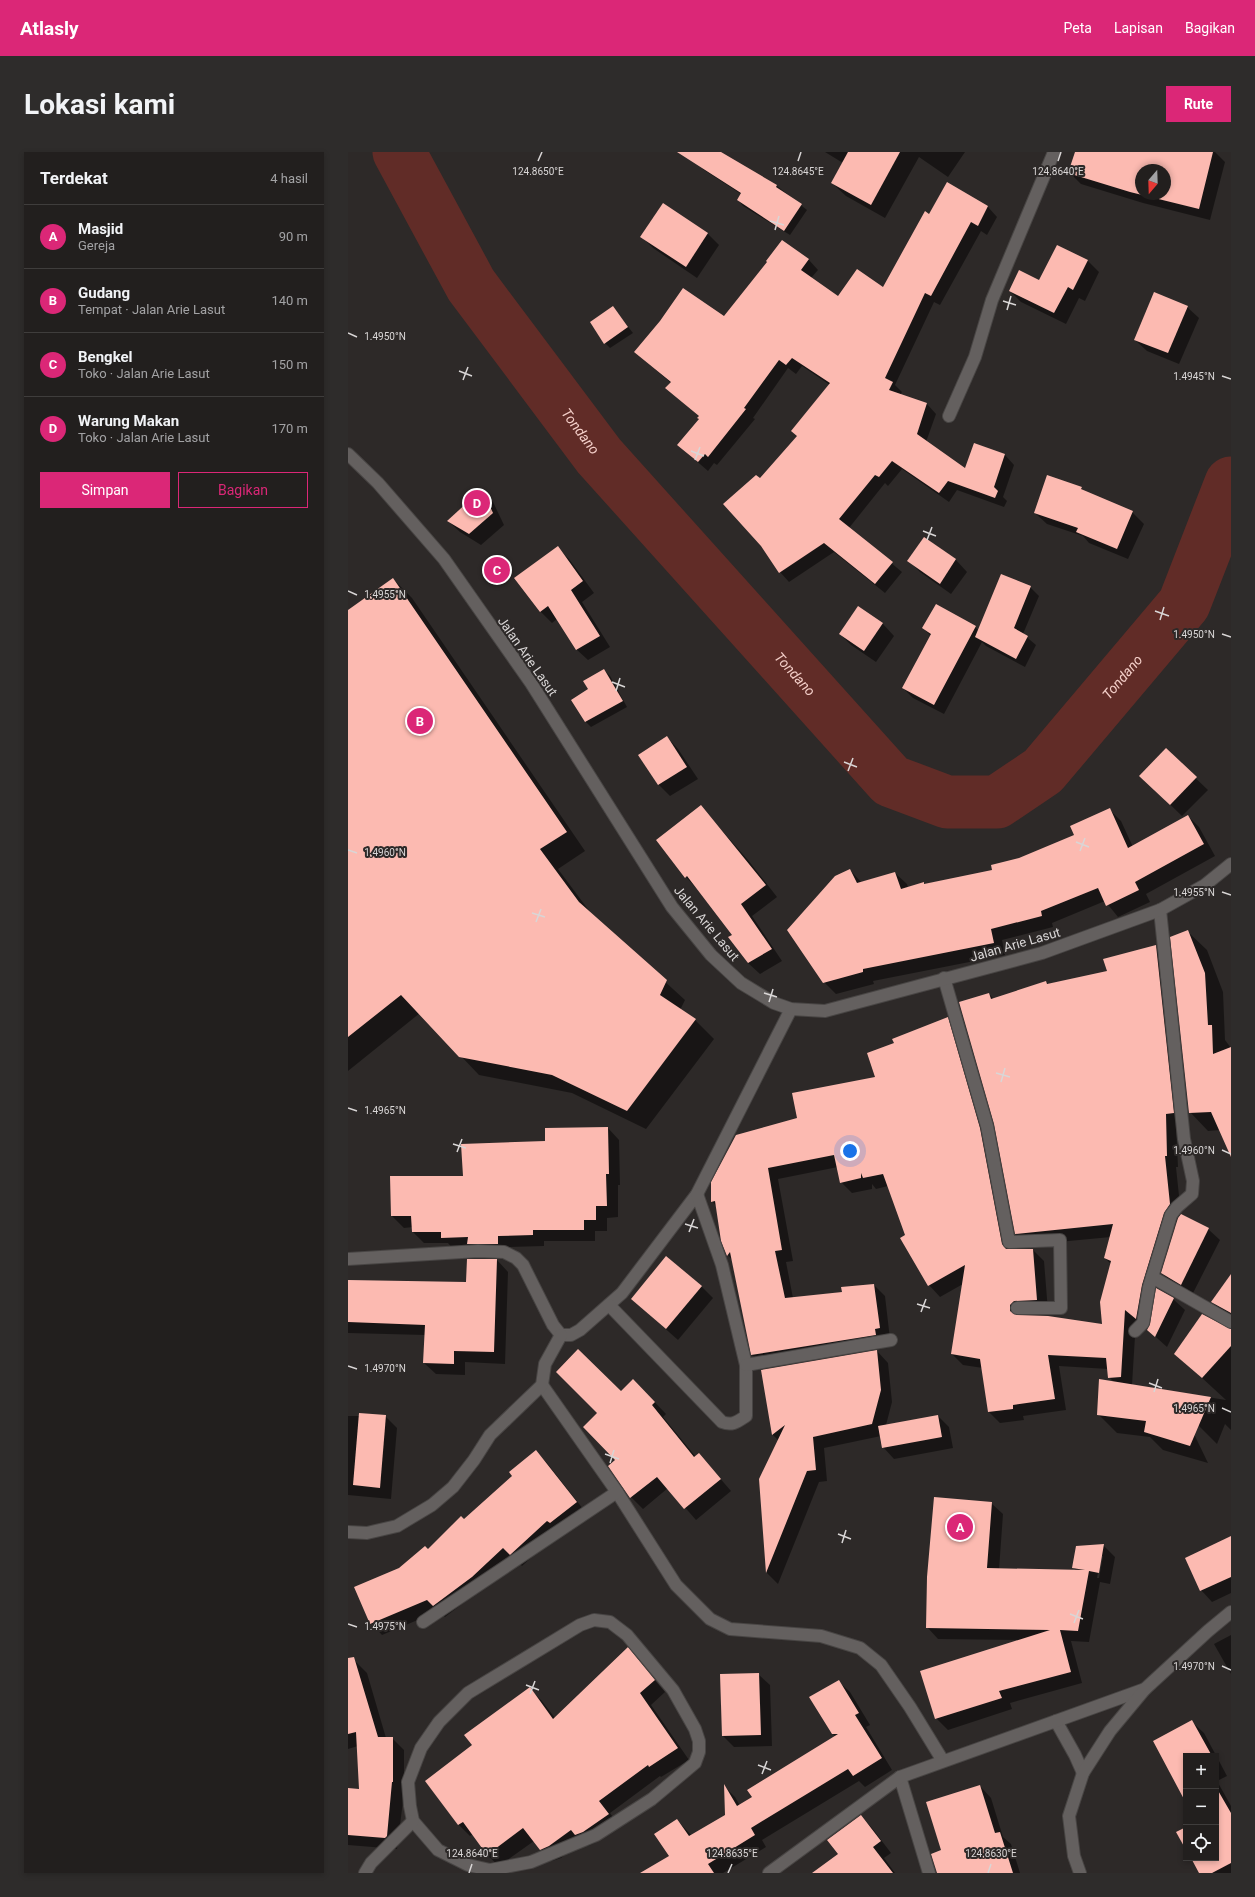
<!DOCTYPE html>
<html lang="id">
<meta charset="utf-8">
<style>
:root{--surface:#221f1e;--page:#2e2c2b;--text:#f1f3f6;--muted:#a2a2a4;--line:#3f3d3c;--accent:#db2777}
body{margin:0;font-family:Roboto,sans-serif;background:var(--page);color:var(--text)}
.controls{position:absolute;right:12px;bottom:12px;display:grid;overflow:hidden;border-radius:0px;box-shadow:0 2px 6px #0003}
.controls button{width:36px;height:36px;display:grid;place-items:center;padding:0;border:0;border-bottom:1px solid var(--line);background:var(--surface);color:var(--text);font:20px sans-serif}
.compass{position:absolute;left:787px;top:12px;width:36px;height:36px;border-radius:50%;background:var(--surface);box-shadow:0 2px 6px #0003;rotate:199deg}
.you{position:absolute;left:502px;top:999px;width:14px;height:14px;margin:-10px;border:3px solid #fff;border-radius:50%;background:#1a73e8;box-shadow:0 0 0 6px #1a73e833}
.badge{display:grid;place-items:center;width:26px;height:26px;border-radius:50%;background:var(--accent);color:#fff;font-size:13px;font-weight:700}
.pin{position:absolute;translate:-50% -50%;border:2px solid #fff;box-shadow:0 1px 4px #0006}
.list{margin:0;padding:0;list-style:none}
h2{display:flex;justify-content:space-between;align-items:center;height:52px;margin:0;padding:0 16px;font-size:17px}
h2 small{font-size:13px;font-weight:400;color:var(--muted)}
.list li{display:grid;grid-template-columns:26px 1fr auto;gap:12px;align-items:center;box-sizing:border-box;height:64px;padding:0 16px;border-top:1px solid var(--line)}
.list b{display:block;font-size:15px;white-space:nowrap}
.list p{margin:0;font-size:13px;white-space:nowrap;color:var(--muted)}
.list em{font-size:13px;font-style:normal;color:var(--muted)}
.actions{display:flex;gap:8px;padding:12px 16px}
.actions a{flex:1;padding:9px 0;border:1px solid var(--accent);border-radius:0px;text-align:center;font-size:14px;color:var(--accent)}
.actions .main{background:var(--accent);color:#fff}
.icon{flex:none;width:22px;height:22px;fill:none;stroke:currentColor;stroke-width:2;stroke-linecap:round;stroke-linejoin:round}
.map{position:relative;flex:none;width:883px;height:1721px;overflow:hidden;border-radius:0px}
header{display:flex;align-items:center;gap:24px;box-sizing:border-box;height:56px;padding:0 20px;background:var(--accent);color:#fff}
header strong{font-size:19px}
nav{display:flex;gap:22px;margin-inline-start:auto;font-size:14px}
.intro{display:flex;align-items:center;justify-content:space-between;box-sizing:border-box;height:96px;padding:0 24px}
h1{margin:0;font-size:28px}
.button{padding:10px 18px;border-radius:0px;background:var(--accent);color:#fff;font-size:14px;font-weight:700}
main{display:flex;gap:24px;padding:0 24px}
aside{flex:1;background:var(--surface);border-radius:0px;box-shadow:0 2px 6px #0003}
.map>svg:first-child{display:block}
.shadow{fill:#0007;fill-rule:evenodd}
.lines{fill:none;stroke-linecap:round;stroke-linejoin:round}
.river{stroke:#612c27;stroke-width:53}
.building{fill:#fcbab1;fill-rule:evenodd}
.street-casing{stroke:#484544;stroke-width:14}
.secondary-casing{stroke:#484544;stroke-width:14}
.street{stroke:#64605f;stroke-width:12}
.secondary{stroke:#64605f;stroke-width:12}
.ticks{fill:none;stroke:#d9d6d6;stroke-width:1.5}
.labels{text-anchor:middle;stroke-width:4;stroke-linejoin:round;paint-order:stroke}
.street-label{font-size:13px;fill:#d9d6d6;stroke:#2d2928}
.water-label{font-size:14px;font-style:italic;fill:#f4cfc9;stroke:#2d2928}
.ticks-label{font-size:10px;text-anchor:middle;fill:#d9d6d6;stroke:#2d2928;stroke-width:4;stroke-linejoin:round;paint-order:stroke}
</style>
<header>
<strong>Atlasly</strong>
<nav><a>Peta</a><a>Lapisan</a><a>Bagikan</a></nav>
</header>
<div class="intro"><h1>Lokasi kami</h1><a class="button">Rute</a></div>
<main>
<aside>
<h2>Terdekat<small>4 hasil</small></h2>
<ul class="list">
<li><span class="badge">A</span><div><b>Masjid</b><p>Gereja</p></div><em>90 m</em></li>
<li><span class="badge">B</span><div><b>Gudang</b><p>Tempat · Jalan Arie Lasut</p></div><em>140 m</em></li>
<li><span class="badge">C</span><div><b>Bengkel</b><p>Toko · Jalan Arie Lasut</p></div><em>150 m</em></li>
<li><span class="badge">D</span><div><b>Warung Makan</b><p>Toko · Jalan Arie Lasut</p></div><em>170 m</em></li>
</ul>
<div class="actions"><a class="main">Simpan</a><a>Bagikan</a></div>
</aside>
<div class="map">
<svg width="883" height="1721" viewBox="0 0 883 1721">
<rect width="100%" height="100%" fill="#2d2928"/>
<g class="shadow">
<polygon points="359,0 371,0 429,34 459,58 442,83 395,54 390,48 393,42 356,18 350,13"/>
<polygon points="477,0 617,0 600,25 571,5 537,66 498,44 484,31 495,11"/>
<path d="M 728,0 L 867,0 L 877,10 L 862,68 L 795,51 L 733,32 L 722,21 ZM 793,18 L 817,18 L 817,42 L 793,42 Z"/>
<polygon points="599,32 640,55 649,65 639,83 633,79 592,153 586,150 547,233 554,240 552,243 579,252 588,262 578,290 617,317 627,292 657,303 666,313 655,345 659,349 656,355 609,338 601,350 554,317 540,334 537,331 501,376 554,420 537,441 486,400 441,430 432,420 414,393 412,327 450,284 482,233 454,214 448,222 440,216 405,266 407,267 369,313 366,311 360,319 330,293 352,267 352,265 318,236 323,231 287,200 376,166 420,110 434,89 461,108 470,118 463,126 490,146 536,137"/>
<polygon points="360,82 371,93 349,126 305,96 294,85"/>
<polygon points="709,94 740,109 751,120 737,149 731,146 718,172 673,150 662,139 691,130"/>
<polygon points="839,155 851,166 831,212 799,199 787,188"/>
<polygon points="265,156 285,181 262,196 257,191"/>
<polygon points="733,336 738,341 784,360 796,372 780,407 741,391 735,384 699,372 687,361"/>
<polygon points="134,339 145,350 156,373 133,393 112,380 100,369"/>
<polygon points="576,386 608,408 619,420 603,442 572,420 561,409"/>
<polygon points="209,396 221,407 246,441 234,450 262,495 240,508 228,497 209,467 204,471 192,459"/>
<polygon points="45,427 64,446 237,699 210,717 245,764 337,848 332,858 347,868 366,887 298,977 224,941 131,923 72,861 0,919 0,459"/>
<polygon points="682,435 691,444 675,482 688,493 677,515 638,494 634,490 596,562 565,546 555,536 583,484 575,476 627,475 631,479"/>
<polygon points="510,455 535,472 546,484 528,510 503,493 492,482"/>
<polygon points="256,518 262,524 279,555 243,575 237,569"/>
<polygon points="319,585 330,597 350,627 322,644 311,633 291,603"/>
<polygon points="818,598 860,638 834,664 804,635"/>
<polygon points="353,655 400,708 429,745 404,764 434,809 412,822 400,811 386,783 349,737 338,725"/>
<polygon points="762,658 773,669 785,695 840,664 851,675 867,704 798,742 802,750 770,765 757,749 704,771 705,775 654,788 657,803 525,829 526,832 488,842 476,830 502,718 513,730 547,721 559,732 560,736 575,731 577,732 645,719 727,683"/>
<polygon points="840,780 859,798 875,840 877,888 883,896 883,1003 872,978 860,979 842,960"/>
<polygon points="808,794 819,805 836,972 828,973 830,1015 828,1015 833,1063 860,1077 872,1088 844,1143 826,1133 814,1121 830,1067 827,1072 805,1144 799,1177 788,1168 784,1233 878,1248 828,1202 883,1178 883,1278 877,1272 869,1292 834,1257 860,1311 815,1298 802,1285 769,1281 750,1262 766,1230 761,1225 760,1217 711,1214 718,1258 675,1264 676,1268 652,1271 641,1260 635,1216 615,1213 604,1202 615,1132 592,1145 581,1133 558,1083 540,1034 528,1037 524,1032 524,1037 504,1041 493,1030 490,1015 430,1027 445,1109 438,1110 445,1146 495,1140 526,1133 537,1144 542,1187 415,1214 404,1203 384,1108 380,1103 374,1088 368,1054 364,1049 450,967 529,926 547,892 599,866 610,878 642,988 664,1098 685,1098 696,1109 700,1159 677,1160 673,1164 755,1173 763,1112 757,1106 763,1085 679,1093 668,1082 641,842 646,847 698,830 700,832 760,820"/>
<polygon points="260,976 271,988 272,1033 270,1033 270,1065 259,1066 259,1079 247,1079 247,1089 196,1089 196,1094 161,1095 161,1103 105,1097 100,1091 76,1091 65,1080 65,1075 56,1076 44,1064 116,1025 198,990"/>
<polygon points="149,1108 160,1120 157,1212 117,1210 117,1223 88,1222 76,1211 77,1183 0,1181 0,1129 119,1131"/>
<polygon points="883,1124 883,1168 864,1150"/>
<polygon points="353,1134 365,1146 330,1188 284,1147"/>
<polygon points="825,1147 837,1158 819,1195 800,1178"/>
<polygon points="529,1199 540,1211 544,1250 538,1273 590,1264 601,1275 605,1296 546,1307 535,1295 533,1284 476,1296 479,1329 471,1330 430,1432 419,1421 412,1327 430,1288 425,1283 415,1219"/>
<polygon points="297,1240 318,1262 315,1265 348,1305 351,1302 383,1339 348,1368 320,1336 295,1357 283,1345 261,1314 269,1308 273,1241"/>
<polygon points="0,1264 37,1264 49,1276 43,1347 0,1343"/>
<polygon points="188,1300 199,1311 239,1362 211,1380 174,1414 167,1407 135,1436 97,1465 91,1459 34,1483 23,1471 52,1416 80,1398 116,1368 165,1324"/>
<path d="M 643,1351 L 655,1362 L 651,1418 L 729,1419 L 725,1416 L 755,1393 L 767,1405 L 762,1432 L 752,1430 L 741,1490 L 723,1489 L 734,1531 L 662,1551 L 664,1557 L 600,1578 L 588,1566 L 671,1488 L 590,1487 L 579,1475 ZM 753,1404 L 755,1404 L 751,1426 L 749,1426 Z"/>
<polygon points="883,1385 883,1441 864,1450 853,1438"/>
<polygon points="883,1483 883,1522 866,1492"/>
<polygon points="280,1497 317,1540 303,1553 341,1608 313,1625 312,1624 262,1661 271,1674 247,1691 240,1694 234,1689 213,1706 204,1709 186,1689 151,1714 139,1703 125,1682 122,1684 111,1673 78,1629 125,1593 182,1537 193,1548 207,1566"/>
<polygon points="7,1509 19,1521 38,1586 44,1586 56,1598 56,1641 49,1697 0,1693 0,1637 12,1638 10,1594 0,1597 0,1512"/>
<polygon points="410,1522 422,1533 424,1594 386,1595 375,1584"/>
<polygon points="490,1529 502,1540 522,1573 518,1575 544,1618 517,1635 511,1629 414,1688 418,1695 375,1721 294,1721 322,1704 329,1668 343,1683 378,1664 377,1635 387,1645 392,1654 488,1585 485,1582"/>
<polygon points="844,1570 856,1581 879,1624 869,1629 883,1654 883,1721 852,1721 844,1706 868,1706 868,1604 838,1604 838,1648 806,1589"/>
<polygon points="632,1634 643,1646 655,1685 663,1692 672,1721 590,1721 594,1699"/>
<polygon points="513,1664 524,1676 543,1701 536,1706 547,1721 466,1721 491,1703"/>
</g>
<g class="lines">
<path class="river" id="s1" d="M 51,0 L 123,133 L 251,304 L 543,629 L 599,650 L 649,650 L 695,619 L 836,452 L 883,331"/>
</g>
<g class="building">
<polygon points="329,0 373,0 429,33 428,35 454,52 436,79 389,48 393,41"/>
<polygon points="500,0 552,0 523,53 483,31"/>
<path d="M 727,0 L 865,0 L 851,57 L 782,40 L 720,21 ZM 793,18 L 817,18 L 817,42 L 793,42 Z"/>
<polygon points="599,30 640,54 630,74 623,70 583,144 577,141 537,226 545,230 541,238 579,251 569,282 617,316 626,291 657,302 646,335 650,339 647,346 600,329 591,341 544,309 531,325 527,323 491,367 545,410 527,432 476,391 431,421 413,394 375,352 408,323 412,326 449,284 443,279 482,231 444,206 438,213 431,208 396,256 398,257 360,305 357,302 350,310 329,293 351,267 349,266 351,264 317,236 323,230 286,200 312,169 335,136 376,164 419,110 418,109 434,88 461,107 453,118 490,144 509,117 535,135 577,59 581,62"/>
<polygon points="315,51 360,81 338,115 292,85"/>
<polygon points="709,93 740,108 725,138 720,135 706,161 661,139 671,118 691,128"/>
<polygon points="806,140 840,154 820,201 786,188"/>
<polygon points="265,154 280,175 256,192 242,170"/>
<polygon points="699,323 734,335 733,337 785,359 769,397 728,380 730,376 686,361"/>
<polygon points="134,337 145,361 121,382 99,369"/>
<polygon points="576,385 608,407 592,432 559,409"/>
<polygon points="210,394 235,429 223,438 252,484 228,498 200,454 192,460 166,426"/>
<polygon points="653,422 683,434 666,476 680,484 668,507 627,485"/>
<polygon points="45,426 219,680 192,697 231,750 319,828 312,843 348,867 279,959 204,923 111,905 53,843 0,885 0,458"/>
<polygon points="588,452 628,474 586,553 554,536 583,482 574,476"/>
<polygon points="510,454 535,471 516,499 491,482"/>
<polygon points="256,517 275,549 237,570 223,548 240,537 235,529"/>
<polygon points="319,584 339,615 310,633 290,603"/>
<polygon points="818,596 849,625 822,653 791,624"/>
<polygon points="353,653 418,733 393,752 424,797 400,811 380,785 384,783 339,724 337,726 308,688"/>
<polygon points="762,656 780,696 840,663 856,692 787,730 791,738 758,754 750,736 693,759 694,764 643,777 646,791 515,817 515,820 475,831 439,778 487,724 502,717 509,731 547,720 553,737 576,730 576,732 644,718 643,713 671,706 726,683 722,674"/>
<polygon points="840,778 857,821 860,873 864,873 865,902 883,895 883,1005 863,960 841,961 822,785"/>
<polygon points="808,793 826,961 818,962 819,1004 817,1004 822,1052 816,1061 794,1133 788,1167 777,1158 773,1225 760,1226 758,1206 700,1203 707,1247 665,1253 665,1257 640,1260 632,1207 603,1202 617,1113 580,1134 552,1086 557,1083 535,1022 515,1026 513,1021 513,1026 492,1031 486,1003 420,1016 434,1098 427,1099 437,1146 494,1140 493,1135 526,1132 532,1176 527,1177 528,1183 403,1203 382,1100 379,1104 373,1089 367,1049 363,1050 363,1030 388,983 449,966 444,941 527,925 519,901 546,891 544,887 600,865 632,976 654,1092 658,1097 685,1097 689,1148 666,1149 662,1153 662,1159 669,1163 700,1164 754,1172 752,1150 763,1109 756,1106 765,1072 667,1082 646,972 611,850 641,841 643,847 698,829 699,832 759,819 755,807"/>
<polygon points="260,975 261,1022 258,1022 259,1054 248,1054 248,1068 236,1068 236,1078 185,1078 185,1083 150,1084 150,1092 119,1092 120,1085 93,1086 93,1080 64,1080 63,1064 43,1064 42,1024 115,1024 113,992 197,989 197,976"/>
<polygon points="833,1062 861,1076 833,1133 813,1121 830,1066"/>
<polygon points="318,1104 354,1134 318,1177 283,1147"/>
<polygon points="119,1107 149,1107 146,1200 106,1199 106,1212 75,1211 77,1173 0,1170 0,1128 118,1130"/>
<polygon points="883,1122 883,1161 863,1150"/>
<polygon points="808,1136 826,1146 807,1185 799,1178 802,1172"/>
<polygon points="854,1162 883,1177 883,1194 854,1226 826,1202"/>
<polygon points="230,1197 273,1239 285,1227 307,1250 304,1253 346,1305 351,1301 373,1327 336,1357 309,1325 282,1346 260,1314 267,1308 235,1275 249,1261 208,1220"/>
<polygon points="529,1198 533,1238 524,1272 465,1285 468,1318 459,1319 418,1421 411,1327 437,1273 424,1283 413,1218"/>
<polygon points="751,1227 863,1245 842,1294 796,1280 798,1269 749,1263"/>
<polygon points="11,1261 38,1263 32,1336 5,1333"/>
<polygon points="590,1263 594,1285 534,1296 530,1274"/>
<polygon points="188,1298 229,1350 202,1371 199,1369 162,1403 155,1396 124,1425 85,1454 79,1448 22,1472 6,1435 51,1416 77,1394 80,1397 113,1364 116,1367 164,1324 161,1320"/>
<polygon points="586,1345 644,1350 639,1416 737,1418 724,1416 728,1394 756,1392 751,1421 741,1419 730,1479 712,1478 723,1520 651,1539 654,1546 587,1567 572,1519 702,1478 578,1476 579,1425"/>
<polygon points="883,1384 883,1425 852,1439 837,1406"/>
<polygon points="280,1495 307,1528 292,1541 330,1596 301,1615 300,1613 251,1649 261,1662 235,1680 227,1683 223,1678 201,1694 192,1698 175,1676 139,1703 115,1670 110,1673 77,1629 124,1593 116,1583 182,1535 205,1567"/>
<polygon points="6,1505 30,1585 45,1585 45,1630 44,1630 39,1684 37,1686 0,1683 0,1636 11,1637 8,1580 0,1582 0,1506"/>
<polygon points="411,1521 413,1583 374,1584 372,1522"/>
<polygon points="491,1528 511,1561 507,1563 534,1606 505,1624 500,1617 403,1676 407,1683 360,1712 366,1721 292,1721 321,1704 306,1682 329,1667 341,1684 377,1663 376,1632 389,1654 404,1645 399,1638 490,1582 484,1582 461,1545"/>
<polygon points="844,1568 864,1604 838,1604 838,1651 805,1589"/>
<polygon points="632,1633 647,1681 652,1680 665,1721 589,1721 583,1702 593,1698 578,1650"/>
<polygon points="868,1635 883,1661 883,1711 864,1721 851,1721 843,1706 868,1706"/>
<polygon points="513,1663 533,1689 525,1695 545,1721 464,1721 490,1702 479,1688"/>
<polygon points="838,1675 838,1698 828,1680"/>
</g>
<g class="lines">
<g class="street-casing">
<g id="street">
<polyline points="601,264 627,205 644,148 706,0"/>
<polyline points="596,826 639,974 661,1090 712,1088 713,1156 669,1156"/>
<polyline points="0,1107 130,1099 156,1100 168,1106 175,1113 205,1173 213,1183 223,1183 232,1178 274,1141 349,1042 443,857"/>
<polyline points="804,1125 883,1170"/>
<path d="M 261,1153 L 374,1270 C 384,1274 389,1270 398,1264 L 398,1213 L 374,1113 L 349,1042"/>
<polyline points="787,1179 795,1171 801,1135 823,1063 829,1055 844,1042 845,1029 836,987 812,758"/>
<polyline points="398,1213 543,1188"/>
<polyline points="194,1233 269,1340 328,1433 362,1467 382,1477 473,1484 512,1496 533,1513 562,1555 595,1609"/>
<polyline points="0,1380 19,1381 49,1374 84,1353 105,1335 126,1308 142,1283 194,1233 197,1212 213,1183"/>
<polygon points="246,1468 262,1470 279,1483 325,1538 347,1577 351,1589 351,1600 347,1611 304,1647 248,1683 183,1710 142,1718 120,1713 90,1698 65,1669 62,1654 60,1630 73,1596 91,1570 120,1541 232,1473"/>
<polyline points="75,1470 269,1340"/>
<polyline points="708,1569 727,1603 735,1621"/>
<polyline points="552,1625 581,1721"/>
<polyline points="17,1721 23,1711 65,1669"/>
<polyline points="421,1721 552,1625 797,1537"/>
<polyline points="732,1721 726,1704 721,1664 735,1621 762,1579 797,1537 860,1479 883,1460"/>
</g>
</g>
<g class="secondary-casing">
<polyline id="secondary" points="0,302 30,331 96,407 183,531 324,755 363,803 393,831 426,851 443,857 477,859 694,801 812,758 857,733 883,712"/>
</g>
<use href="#street" class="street"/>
<use href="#secondary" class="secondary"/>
</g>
<path class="ticks" d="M 190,9 L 194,0M 450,9 L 453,0M 710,9 L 713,0M 422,69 L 436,73M 427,78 L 431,64M 655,149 L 668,153M 659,158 L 663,144M 0,181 L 9,185M 111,219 L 124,224M 874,224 L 883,227M 115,228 L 120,215M 343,299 L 356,304M 347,308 L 352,295M 575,379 L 588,384M 579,388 L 584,375M 0,439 L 9,443M 807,459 L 821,464M 812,468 L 816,455M 874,482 L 883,485M 264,530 L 277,535M 268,539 L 272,526M 496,610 L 509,615M 500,619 L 505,606M 728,690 L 741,695M 0,698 L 9,701M 732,699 L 737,686M 874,740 L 883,743M 184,761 L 197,765M 188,770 L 193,757M 416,841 L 429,845M 421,850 L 425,837M 648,921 L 662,925M 653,930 L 657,916M 0,956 L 9,959M 105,992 L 118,996M 874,998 L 883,1002M 109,1000 L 114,987M 337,1072 L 350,1076M 341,1080 L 346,1067M 569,1152 L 582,1156M 573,1160 L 578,1147M 0,1214 L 9,1217M 801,1231 L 814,1236M 806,1240 L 810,1227M 874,1256 L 883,1260M 257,1302 L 271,1307M 262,1311 L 266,1298M 490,1382 L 503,1387M 494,1391 L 498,1378M 722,1462 L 735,1467M 726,1471 L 731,1458M 0,1472 L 9,1475M 874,1514 L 883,1518M 178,1533 L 191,1538M 182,1542 L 187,1529M 410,1613 L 423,1618M 414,1622 L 419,1609M 121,1721 L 124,1712M 380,1721 L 384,1712M 640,1721 L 643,1712"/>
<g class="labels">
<g class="street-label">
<text transform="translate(180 504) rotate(55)" y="5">Jalan Arie Lasut</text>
<text transform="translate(359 771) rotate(50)" y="5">Jalan Arie Lasut</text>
<text transform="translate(667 792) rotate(-16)" y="5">Jalan Arie Lasut</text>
</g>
<g class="water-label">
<text dy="5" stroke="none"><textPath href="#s1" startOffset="334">Tondano</textPath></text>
<text dy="5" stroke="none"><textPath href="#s1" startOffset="658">Tondano</textPath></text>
<text dy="5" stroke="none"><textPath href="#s1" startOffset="1090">Tondano</textPath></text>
</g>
</g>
<g class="ticks-label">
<text x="710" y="23">124.8640°E</text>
<text x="190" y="23">124.8650°E</text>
<text x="450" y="23">124.8645°E</text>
<text x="37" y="188">1.4950°N</text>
<text x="846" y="228">1.4945°N</text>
<text x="37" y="446">1.4955°N</text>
<text x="846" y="486">1.4950°N</text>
<text x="37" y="704">1.4960°N</text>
<text x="846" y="744">1.4955°N</text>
<text x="37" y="962">1.4965°N</text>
<text x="846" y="1002">1.4960°N</text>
<text x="37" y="1220">1.4970°N</text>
<text x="846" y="1260">1.4965°N</text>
<text x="37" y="1478">1.4975°N</text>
<text x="846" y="1518">1.4970°N</text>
<text x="124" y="1705">124.8640°E</text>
<text x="384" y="1705">124.8635°E</text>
<text x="643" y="1705">124.8630°E</text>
</g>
</svg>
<div class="controls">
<button>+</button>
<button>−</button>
<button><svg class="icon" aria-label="locate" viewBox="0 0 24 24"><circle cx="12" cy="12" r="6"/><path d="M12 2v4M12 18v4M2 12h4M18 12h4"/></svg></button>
</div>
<svg class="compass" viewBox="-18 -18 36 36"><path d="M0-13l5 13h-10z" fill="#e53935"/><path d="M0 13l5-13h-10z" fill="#a2a2a4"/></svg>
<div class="you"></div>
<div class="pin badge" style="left:612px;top:1375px">A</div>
<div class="pin badge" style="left:72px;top:569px">B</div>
<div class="pin badge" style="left:149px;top:418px">C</div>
<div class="pin badge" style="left:129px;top:351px">D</div>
</div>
</main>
